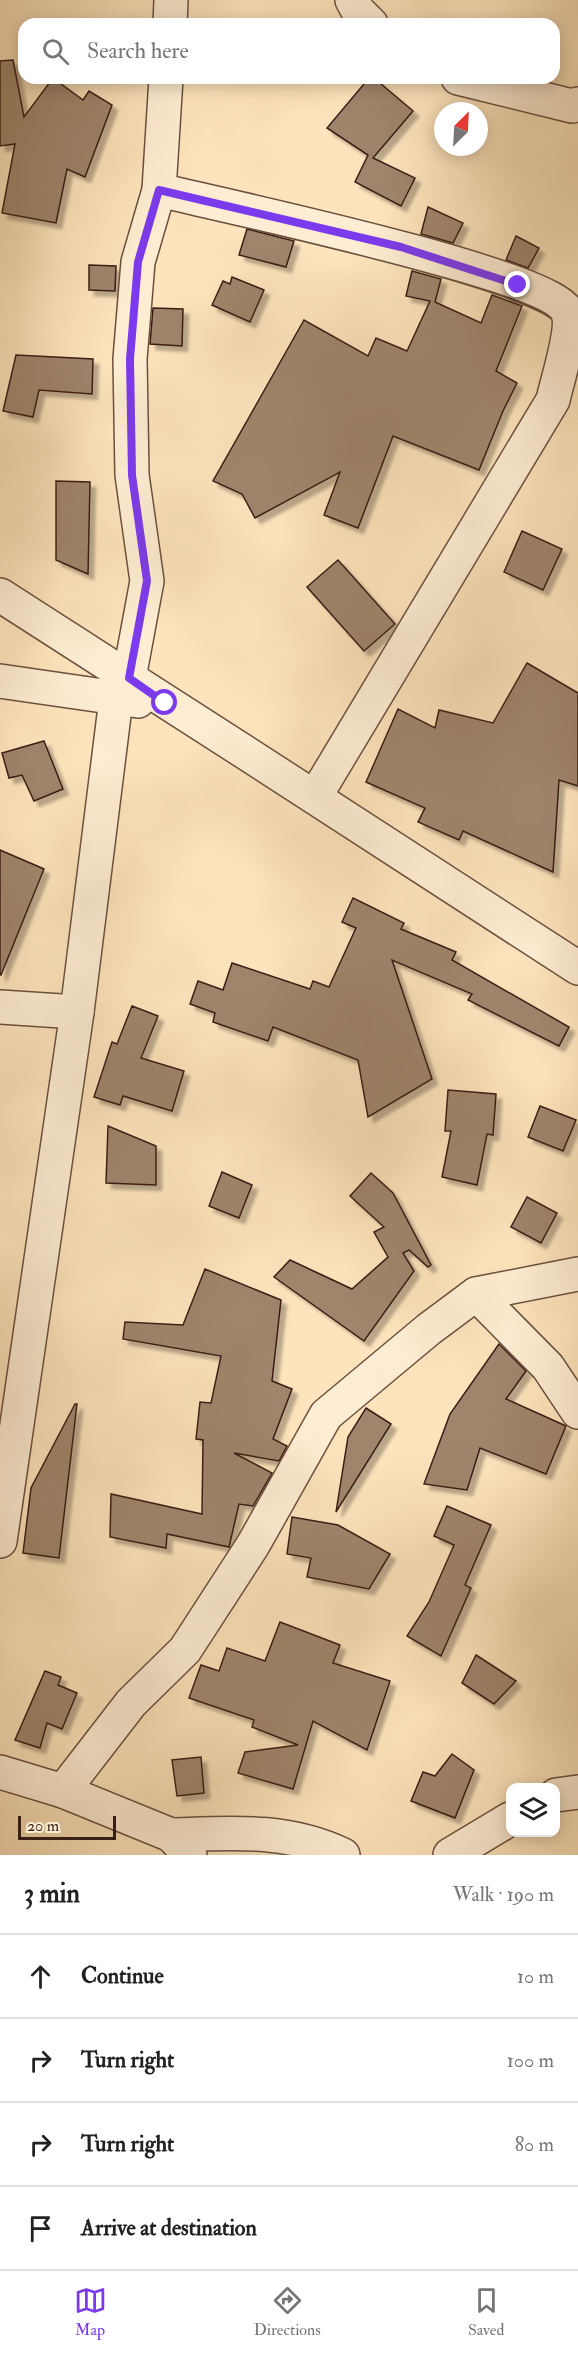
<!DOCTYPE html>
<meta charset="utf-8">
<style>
:root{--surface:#fff;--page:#f6f6f6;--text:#222;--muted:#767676;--line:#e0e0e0;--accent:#7c3aed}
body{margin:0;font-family:"IM FELL Double Pica",serif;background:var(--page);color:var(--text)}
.controls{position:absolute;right:18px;bottom:18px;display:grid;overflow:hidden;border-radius:12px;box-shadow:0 3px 15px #0003}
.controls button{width:54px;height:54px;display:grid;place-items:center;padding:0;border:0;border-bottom:2px solid var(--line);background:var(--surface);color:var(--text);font:30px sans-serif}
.compass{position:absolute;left:434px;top:102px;width:54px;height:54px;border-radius:50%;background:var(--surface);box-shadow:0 3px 15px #0003;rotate:24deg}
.scale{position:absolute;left:18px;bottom:15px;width:98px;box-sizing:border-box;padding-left:6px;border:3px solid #3a1f15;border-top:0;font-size:16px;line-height:21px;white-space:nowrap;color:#3a1f15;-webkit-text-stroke:4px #feedd3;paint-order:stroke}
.stop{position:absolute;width:18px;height:18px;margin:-14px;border:4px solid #7c3aed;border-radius:50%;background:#fff}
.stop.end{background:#7c3aed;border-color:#fff;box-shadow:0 2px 6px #0008}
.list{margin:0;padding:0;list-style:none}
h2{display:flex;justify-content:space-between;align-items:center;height:78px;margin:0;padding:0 24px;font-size:26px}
h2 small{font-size:20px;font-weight:400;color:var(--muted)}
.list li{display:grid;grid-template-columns:39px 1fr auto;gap:18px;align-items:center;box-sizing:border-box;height:84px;padding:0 24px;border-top:2px solid var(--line)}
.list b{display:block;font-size:22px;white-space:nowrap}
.list em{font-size:20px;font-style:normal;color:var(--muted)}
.icon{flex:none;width:33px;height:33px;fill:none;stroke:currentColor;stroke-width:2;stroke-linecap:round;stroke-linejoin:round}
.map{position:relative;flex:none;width:578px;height:1855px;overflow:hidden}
.search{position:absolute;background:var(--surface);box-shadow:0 3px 15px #0003;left:18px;right:18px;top:18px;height:66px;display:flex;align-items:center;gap:15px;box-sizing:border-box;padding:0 21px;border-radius:18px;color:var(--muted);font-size:22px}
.sheet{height:414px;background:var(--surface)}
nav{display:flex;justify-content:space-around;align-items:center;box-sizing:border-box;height:84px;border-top:2px solid var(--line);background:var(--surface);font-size:16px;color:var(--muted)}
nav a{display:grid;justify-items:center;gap:3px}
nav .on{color:var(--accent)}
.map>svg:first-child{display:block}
.building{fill:#9f856c;stroke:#3a1f15;stroke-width:1.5;filter:url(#shadow)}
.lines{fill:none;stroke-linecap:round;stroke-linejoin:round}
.minor-casing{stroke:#6b503f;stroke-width:36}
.minor{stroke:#feedd3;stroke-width:33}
.route{stroke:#7c3aed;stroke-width:8}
</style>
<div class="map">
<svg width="578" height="1855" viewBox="0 0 578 1855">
<defs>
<filter id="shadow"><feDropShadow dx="5.5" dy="5.5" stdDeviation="1.5" flood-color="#0004"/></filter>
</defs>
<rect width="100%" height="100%" fill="#fde4bc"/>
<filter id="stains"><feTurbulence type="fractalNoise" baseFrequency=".00333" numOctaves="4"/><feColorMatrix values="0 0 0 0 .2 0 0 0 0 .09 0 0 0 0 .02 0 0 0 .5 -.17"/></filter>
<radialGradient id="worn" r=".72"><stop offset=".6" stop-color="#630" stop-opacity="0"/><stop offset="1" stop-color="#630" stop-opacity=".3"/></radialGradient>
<g class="building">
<polygon points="13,60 24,117 53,78 83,100 89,91 112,105 85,177 67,169 56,223 2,213 15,144 0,146 0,61"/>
<polygon points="369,78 374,78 413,111 373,158 415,178 401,206 355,182 368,155 327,128"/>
<polygon points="428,207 463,223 453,243 421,234"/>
<polygon points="247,229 294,241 286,267 239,255"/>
<polygon points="516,236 539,248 528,268 506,260"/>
<polygon points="89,265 116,266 115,291 89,290"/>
<polygon points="412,271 441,279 435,302 481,323 492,295 522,306 496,371 517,383 503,411 479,470 393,436 358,528 324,515 340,472 255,518 242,494 213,481 304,320 368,356 376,338 407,351 430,301 406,296"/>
<polygon points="232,277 264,290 250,322 212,305 223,281 230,284"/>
<polygon points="153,308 183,309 182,346 150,344"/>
<polygon points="16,355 93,359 92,394 39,390 33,417 3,411"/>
<polygon points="56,481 90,482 88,574 56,560"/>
<polygon points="522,531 562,549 543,590 504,572"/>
<polygon points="338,560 395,624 364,651 307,587"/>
<polygon points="527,663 578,693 578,786 559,780 553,872 463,831 459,840 418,822 425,808 366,782 398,709 435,728 439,710 493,723"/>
<polygon points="44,741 63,789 34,801 22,775 9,778 2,753"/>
<polygon points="0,850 44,869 1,975 0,975"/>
<polygon points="353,898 404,923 401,929 456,952 452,960 569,1027 559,1046 468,1000 472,994 392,960 432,1079 368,1117 358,1060 273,1027 268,1041 213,1022 215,1013 190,1004 198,981 223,990 232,963 310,989 313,981 329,987 356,928 342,922"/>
<polygon points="132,1006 158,1016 141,1058 184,1071 172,1111 123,1096 120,1105 94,1097 112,1042 117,1044"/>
<polygon points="448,1090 496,1094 493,1135 487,1134 477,1185 442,1177 451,1131 445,1131"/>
<polygon points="540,1106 576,1120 563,1151 528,1137"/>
<polygon points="108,1126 156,1146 156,1185 106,1183"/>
<polygon points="222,1172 252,1185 239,1218 209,1206"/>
<polygon points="371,1173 393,1193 431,1265 428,1267 409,1250 403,1253 414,1271 364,1341 274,1277 290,1260 352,1289 388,1257 374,1232 384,1227 350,1196"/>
<polygon points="527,1197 557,1213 541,1243 511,1227"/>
<polygon points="205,1269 281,1300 272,1381 292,1389 273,1439 287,1446 279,1461 234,1453 272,1473 253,1506 239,1504 229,1547 167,1534 166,1548 110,1537 111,1494 202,1514 203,1440 196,1439 200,1402 211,1403 221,1356 123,1339 125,1322 183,1325"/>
<polygon points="499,1344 526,1371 506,1399 566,1426 546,1474 480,1448 467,1490 424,1484 450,1414"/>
<polygon points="75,1404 77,1404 59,1558 23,1553 31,1488"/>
<polygon points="366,1408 391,1424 336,1512 348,1437"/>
<polygon points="447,1506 491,1525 465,1585 471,1588 441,1656 407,1636 429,1602 454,1545 434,1536"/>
<polygon points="292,1517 338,1525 390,1554 369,1589 307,1577 311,1558 287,1554"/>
<polygon points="280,1622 340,1645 333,1663 390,1681 367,1750 313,1721 293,1789 238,1773 245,1752 298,1745 252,1727 254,1720 189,1698 201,1665 219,1671 227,1648 265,1661"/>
<polygon points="476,1655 516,1681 494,1704 462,1683"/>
<polygon points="45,1671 61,1677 58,1685 77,1693 62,1729 47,1723 40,1748 15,1740"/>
<polygon points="452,1754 474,1770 455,1818 411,1801 423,1772 435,1776"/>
<polygon points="201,1757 204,1793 177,1796 172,1760"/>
</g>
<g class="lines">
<g class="minor-casing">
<g id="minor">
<polyline points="352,0 358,11 371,24"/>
<polyline points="170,24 171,0"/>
<polyline points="458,78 572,106 578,104"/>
<path d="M 159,190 C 217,204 547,274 567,311 C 575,327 557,381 553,400 L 316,795"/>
<path d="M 0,595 C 193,719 386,842 578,968"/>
<polyline points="129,678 147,581 132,475 130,359 138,262 159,190 166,78"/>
<polyline points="0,681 138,701"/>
<polyline points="0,1007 77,1012"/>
<polyline points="476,1294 548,1367 578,1412"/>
<polyline points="0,1541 77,1012 116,699"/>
<polyline points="0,1772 63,1791 171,1835 190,1855"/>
<polyline points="63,1791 131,1703 185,1650 253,1545 326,1415 429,1329 476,1294 578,1274"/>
<polyline points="556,1795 578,1792"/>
<path d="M 171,1835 C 233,1833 286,1828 343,1855"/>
<polyline points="450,1855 510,1819"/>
</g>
</g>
<use href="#minor" class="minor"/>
</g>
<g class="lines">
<polyline class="route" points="165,703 129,678 147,581 132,475 130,359 138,262 159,190 401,247 518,285"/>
</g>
<rect width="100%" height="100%" filter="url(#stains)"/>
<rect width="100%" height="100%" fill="url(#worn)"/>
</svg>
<div class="controls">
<button><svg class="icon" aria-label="layers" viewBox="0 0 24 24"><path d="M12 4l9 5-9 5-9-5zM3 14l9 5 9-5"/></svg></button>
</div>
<svg class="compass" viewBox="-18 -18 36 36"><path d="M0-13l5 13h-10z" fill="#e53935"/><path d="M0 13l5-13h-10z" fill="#767676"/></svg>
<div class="scale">20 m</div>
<div class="stop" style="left:165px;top:703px"></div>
<div class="stop end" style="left:518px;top:285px"></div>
<div class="search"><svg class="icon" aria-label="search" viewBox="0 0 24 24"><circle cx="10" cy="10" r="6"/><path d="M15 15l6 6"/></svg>Search here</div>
</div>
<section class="sheet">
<h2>3 min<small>Walk · 190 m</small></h2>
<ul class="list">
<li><svg class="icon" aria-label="ahead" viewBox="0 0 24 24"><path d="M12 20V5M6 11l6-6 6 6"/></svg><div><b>Continue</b></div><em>10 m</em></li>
<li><svg class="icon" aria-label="right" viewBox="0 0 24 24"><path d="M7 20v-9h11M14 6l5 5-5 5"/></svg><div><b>Turn right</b></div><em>100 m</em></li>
<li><svg class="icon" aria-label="right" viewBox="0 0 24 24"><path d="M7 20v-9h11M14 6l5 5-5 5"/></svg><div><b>Turn right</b></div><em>80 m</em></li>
<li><svg class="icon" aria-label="arrive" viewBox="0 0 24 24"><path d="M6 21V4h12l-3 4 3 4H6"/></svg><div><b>Arrive at destination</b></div></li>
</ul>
</section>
<nav>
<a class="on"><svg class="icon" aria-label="map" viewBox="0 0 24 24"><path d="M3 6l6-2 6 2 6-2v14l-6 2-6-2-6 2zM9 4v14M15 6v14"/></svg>Map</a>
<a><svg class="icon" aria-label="directions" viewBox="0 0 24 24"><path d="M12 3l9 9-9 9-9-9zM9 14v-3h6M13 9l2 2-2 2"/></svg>Directions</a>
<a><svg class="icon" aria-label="saved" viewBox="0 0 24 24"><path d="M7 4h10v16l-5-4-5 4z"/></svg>Saved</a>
</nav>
